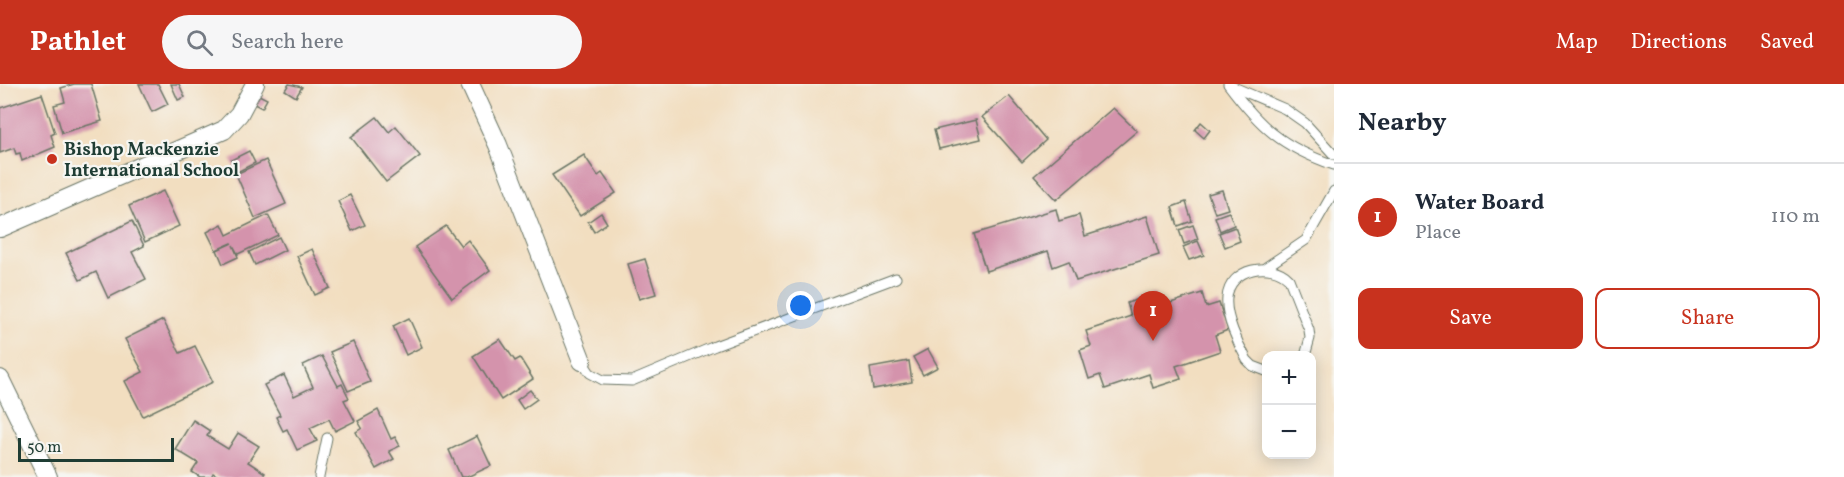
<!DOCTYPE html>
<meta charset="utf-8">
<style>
:root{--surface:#fff;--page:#f6f6f7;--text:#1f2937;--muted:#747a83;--line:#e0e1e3;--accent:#c8321e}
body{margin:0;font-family:Vollkorn,serif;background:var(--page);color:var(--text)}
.controls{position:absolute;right:18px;bottom:18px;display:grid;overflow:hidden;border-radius:12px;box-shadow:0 3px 15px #0003}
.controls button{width:54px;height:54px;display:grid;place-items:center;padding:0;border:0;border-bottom:2px solid var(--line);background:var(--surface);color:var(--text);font:30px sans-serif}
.scale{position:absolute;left:18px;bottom:15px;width:156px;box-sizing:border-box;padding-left:6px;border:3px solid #1f3d34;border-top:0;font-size:16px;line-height:21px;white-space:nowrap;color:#1f3d34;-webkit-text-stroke:4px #f6f6f2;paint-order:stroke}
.you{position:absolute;left:801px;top:222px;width:21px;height:21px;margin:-15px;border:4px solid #fff;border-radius:50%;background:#1a73e8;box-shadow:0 0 0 9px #1a73e833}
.badge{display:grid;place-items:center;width:39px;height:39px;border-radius:50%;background:var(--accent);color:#fff;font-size:20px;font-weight:700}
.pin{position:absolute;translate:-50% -50px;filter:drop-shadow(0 2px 3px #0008)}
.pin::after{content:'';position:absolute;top:32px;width:21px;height:18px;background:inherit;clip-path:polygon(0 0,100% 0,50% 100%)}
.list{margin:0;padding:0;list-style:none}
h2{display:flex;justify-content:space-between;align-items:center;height:78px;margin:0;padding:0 24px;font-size:26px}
h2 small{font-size:20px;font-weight:400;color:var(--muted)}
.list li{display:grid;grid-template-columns:39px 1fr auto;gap:18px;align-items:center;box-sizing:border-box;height:108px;padding:0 24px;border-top:2px solid var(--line)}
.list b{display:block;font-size:22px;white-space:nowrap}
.list p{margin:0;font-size:20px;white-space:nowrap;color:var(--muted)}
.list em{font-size:20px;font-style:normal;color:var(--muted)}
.actions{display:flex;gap:12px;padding:18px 24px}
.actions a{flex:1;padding:14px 0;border:2px solid var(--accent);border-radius:12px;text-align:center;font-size:21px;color:var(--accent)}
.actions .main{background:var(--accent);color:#fff}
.icon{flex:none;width:33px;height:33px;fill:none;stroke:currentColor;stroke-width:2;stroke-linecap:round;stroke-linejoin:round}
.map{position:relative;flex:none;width:1334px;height:393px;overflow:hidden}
header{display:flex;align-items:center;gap:36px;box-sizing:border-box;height:84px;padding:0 30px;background:var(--accent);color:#fff}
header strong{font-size:28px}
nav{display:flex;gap:33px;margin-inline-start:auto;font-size:21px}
.search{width:420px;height:54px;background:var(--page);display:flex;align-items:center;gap:15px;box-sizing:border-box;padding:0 21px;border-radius:33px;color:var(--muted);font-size:22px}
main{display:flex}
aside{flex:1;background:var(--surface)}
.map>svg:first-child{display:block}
.building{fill:#d493ac}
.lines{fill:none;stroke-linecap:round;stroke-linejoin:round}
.service-casing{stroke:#697565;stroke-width:11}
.minor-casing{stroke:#697565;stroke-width:20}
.service{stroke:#fff;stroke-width:9}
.minor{stroke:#fff;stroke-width:18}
.poi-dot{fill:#c8321e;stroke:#f6f6f2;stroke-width:2}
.labels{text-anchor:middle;stroke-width:4.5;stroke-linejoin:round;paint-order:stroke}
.poi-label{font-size:18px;font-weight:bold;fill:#1f3d34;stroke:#f6f6f2;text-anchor:start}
</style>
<header>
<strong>Pathlet</strong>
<div class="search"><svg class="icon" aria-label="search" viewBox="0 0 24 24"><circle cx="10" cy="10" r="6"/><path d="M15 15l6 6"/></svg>Search here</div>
<nav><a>Map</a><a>Directions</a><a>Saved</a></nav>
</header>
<main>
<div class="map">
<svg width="1334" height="393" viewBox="0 0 1334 393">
<rect width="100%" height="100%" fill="#f6f6f2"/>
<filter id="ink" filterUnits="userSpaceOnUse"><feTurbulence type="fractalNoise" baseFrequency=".0167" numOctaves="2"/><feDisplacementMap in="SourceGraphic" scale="12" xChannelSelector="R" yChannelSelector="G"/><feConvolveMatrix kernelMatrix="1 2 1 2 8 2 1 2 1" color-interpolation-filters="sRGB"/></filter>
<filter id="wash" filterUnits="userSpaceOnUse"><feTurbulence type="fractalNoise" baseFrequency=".008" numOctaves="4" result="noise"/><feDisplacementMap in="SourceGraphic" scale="24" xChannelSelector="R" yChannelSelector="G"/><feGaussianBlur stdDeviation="1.35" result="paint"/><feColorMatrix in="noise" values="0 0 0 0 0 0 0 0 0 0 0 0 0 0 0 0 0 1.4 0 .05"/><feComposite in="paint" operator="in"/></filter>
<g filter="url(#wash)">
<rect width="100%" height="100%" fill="#f2dec0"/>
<g id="blocks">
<g class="building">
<polygon points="74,0 91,0 102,37 62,49 54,21 65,18 61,4"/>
<polygon points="139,0 158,0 168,20 152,28"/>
<polygon points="171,0 179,0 185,13 178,16"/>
<polygon points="289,0 302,3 296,13 285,6"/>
<polygon points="42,10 55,49 51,51 55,63 22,77 20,69 16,70 14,64 0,69 0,24"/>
<polygon points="257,10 267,15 262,24 252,19"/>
<polygon points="1009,12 1046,56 1022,78 982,33"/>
<polygon points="1113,24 1137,47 1056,116 1034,92"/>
<polygon points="377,33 389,48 396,42 420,72 386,98 351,53"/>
<polygon points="976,36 981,55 939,65 934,46"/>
<polygon points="1201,38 1210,46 1204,54 1195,46"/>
<polygon points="249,67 255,79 237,88 231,76"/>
<polygon points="584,71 598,92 602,89 616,109 580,132 552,91"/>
<polygon points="266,76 286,120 255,134 236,90"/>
<polygon points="1222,106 1228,125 1215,129 1208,110"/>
<polygon points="163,107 179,142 145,158 129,122"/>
<polygon points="350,111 365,141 352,147 338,117"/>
<polygon points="1186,118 1192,137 1178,142 1172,123"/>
<polygon points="1056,125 1059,137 1079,131 1085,152 1147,132 1159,171 1076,197 1069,177 1053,183 1048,167 986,187 974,150"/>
<polygon points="1229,128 1234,141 1220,147 1215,133"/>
<polygon points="601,129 607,139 594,148 588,138"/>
<polygon points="268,131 278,151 238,170 233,161 238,173 223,180 217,166 232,159 216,166 207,148 222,140 227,151"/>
<polygon points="132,137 144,162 132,168 146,195 108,214 96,188 80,196 66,169"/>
<polygon points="1193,141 1198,155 1184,160 1179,146"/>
<polygon points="446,142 461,162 468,156 490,186 452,214 415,163"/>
<polygon points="1235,143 1240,157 1225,163 1219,149"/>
<polygon points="279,153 285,166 255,181 249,168"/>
<polygon points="1198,157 1204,171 1189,176 1183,163"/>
<polygon points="312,165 330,204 315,211 297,172"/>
<polygon points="645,175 656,210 639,215 628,180"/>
<polygon points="1202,209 1206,223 1219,219 1228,246 1215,251 1220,267 1176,282 1181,295 1153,304 1149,290 1105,305 1100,291 1089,295 1080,266 1091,262 1086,247 1131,232 1127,219 1154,210 1158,223"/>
<polygon points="409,234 422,263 406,271 393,242"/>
<polygon points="163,236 180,269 195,262 213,298 143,332 125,297 143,288 125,255"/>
<polygon points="500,255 515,277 520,274 533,295 501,316 473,272"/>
<polygon points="353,258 370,298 348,307 330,268"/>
<polygon points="928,265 938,283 923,291 913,273"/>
<polygon points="322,272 338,302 342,300 349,314 344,316 355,337 335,347 329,335 310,344 317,357 297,366 287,345 283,347 276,333 280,331 264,301 284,291 294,312 313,303 303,281"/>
<polygon points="909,277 912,298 873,305 870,284"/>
<polygon points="530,306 537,315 523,325 517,316"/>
<polygon points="378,326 391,355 395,353 400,362 389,367 394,375 376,385 356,348 362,344 358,337"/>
<polygon points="193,336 210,347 207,352 228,365 238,349 259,362 248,378 265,389 262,393 220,393 213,389 211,393 200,393 192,388 198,379 175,365"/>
<polygon points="477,352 491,382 467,393 461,393 449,366"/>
</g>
</g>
</g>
<g filter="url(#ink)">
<use href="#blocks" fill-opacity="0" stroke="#697565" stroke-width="1.5"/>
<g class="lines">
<g class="service-casing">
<g id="service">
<path d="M 1228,0 C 1260,43 1282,63 1334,81"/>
<polyline points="1229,1 1285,25 1305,39 1334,71"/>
<polyline points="1266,183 1306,156 1334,107"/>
<polyline points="582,277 590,289 603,296 632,297 715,262 896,194"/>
<path d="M 1266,287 L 1253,282 L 1247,276 C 1238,260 1225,232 1227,214 C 1229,184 1271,176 1289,195 L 1309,246 L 1310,254 L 1305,272"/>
<polyline points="319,393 327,354"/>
</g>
</g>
<g class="minor-casing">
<g id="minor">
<polyline points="470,0 498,61 582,277"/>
<polyline points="0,144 224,46 239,30 255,0"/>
<polyline points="0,295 48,393"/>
</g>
</g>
<use href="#service" class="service"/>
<use href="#minor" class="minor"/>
</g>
</g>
<circle class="poi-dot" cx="52" cy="75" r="6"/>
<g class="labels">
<g class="poi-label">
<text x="64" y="71">Bishop Mackenzie<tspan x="64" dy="21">International School</tspan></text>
</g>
</g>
</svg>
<div class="controls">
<button>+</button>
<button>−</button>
</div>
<div class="scale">50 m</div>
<div class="you"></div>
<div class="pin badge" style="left:1153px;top:257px">1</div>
</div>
<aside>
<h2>Nearby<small></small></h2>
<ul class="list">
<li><span class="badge">1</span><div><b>Water Board</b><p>Place</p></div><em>110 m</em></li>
</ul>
<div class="actions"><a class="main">Save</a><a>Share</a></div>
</aside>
</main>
